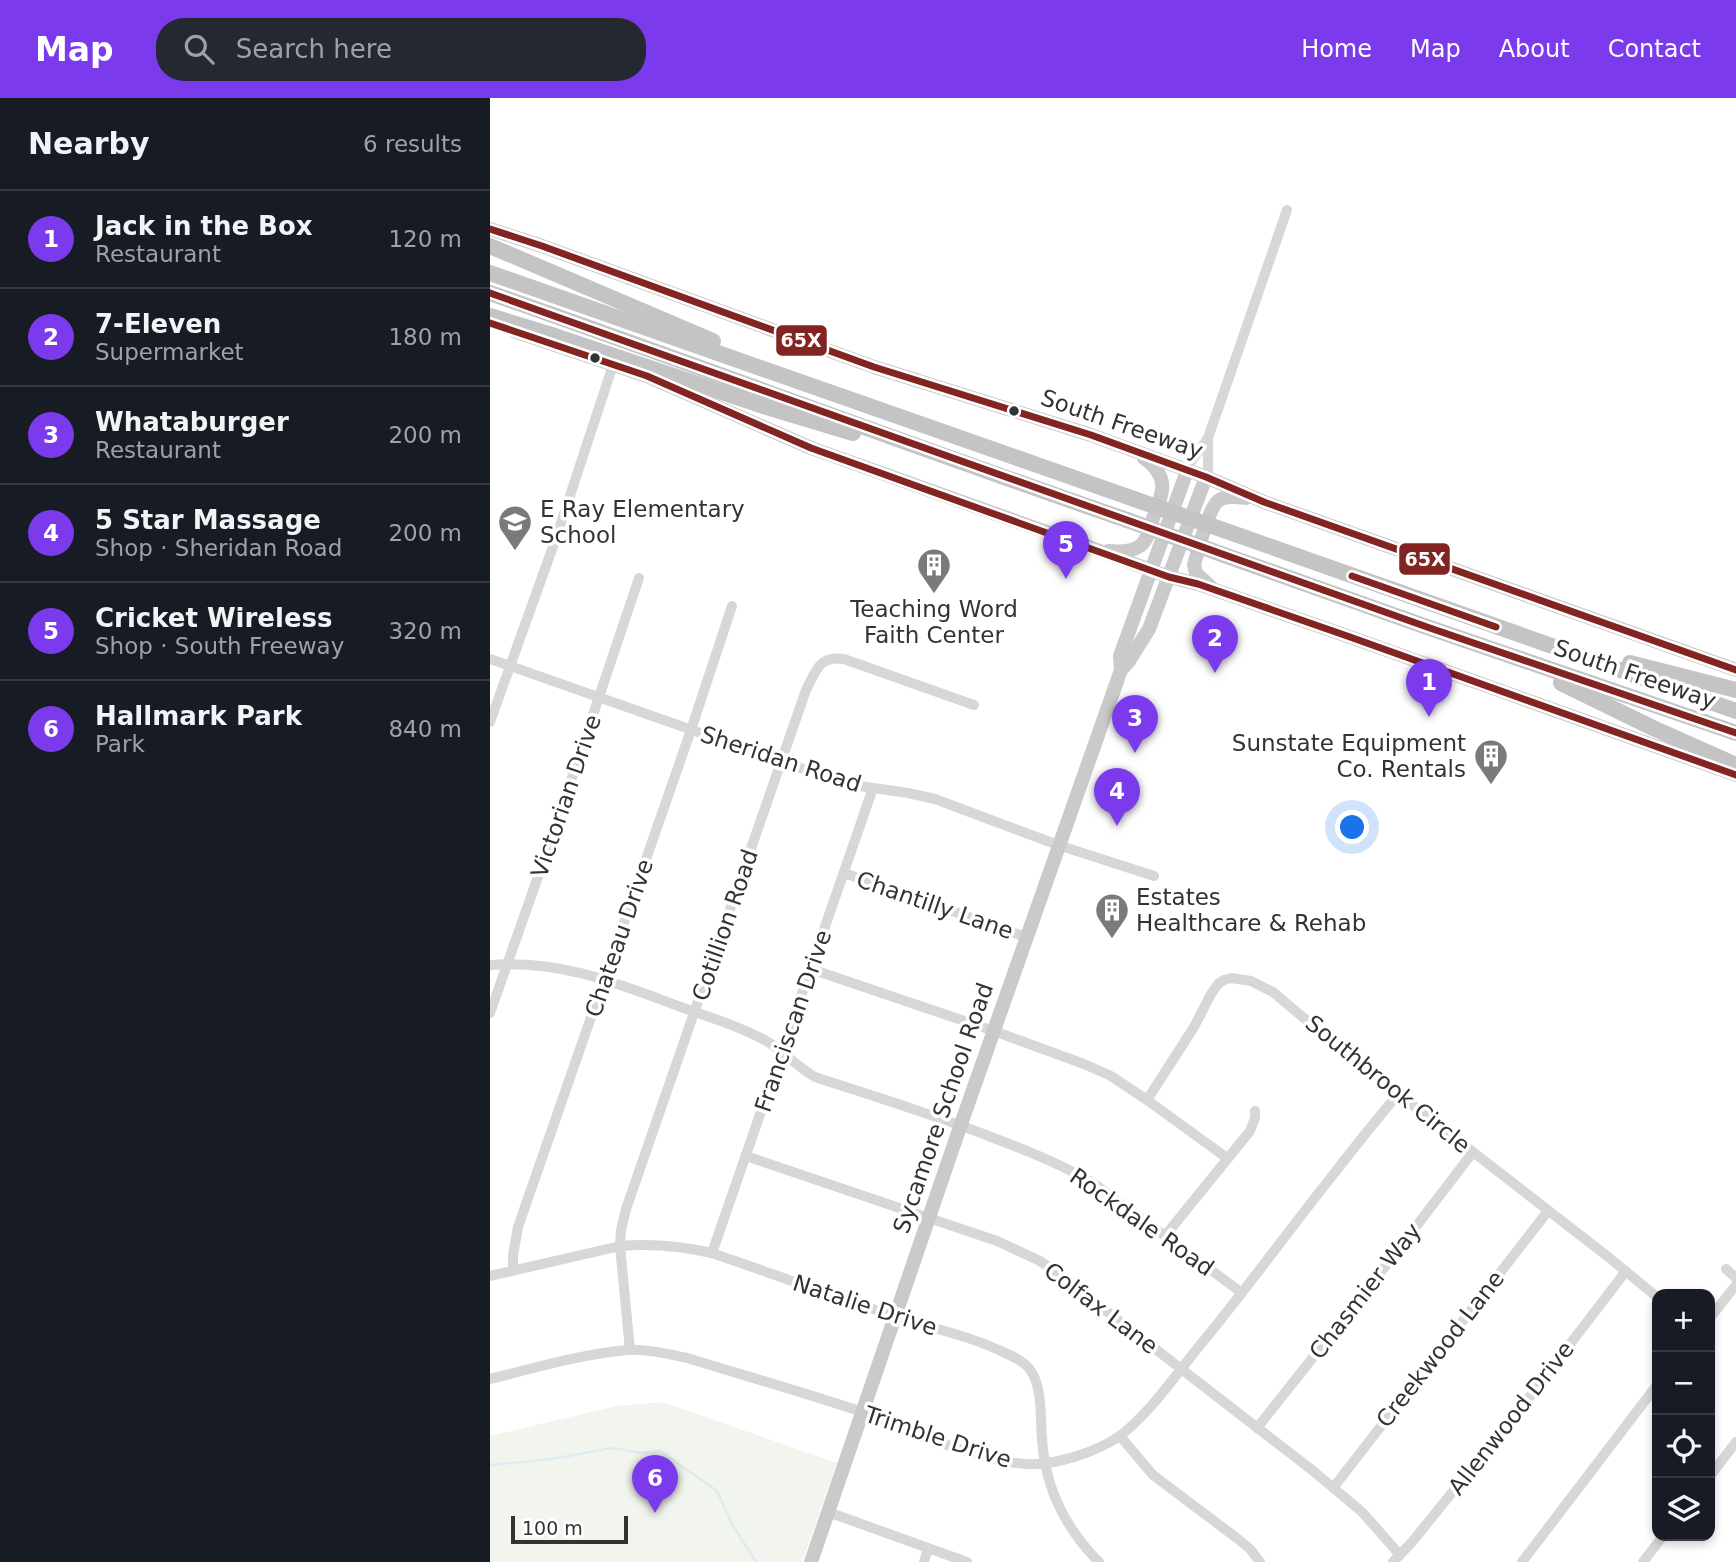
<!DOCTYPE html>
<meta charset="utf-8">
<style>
:root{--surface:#171b24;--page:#242831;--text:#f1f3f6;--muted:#9ea1a6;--line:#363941;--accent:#7c3aed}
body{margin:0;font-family:"DejaVu Sans",sans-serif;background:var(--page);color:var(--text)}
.controls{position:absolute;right:21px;bottom:21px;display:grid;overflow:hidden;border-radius:14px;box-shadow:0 4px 10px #0003}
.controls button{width:63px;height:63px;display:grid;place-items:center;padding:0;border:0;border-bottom:2px solid var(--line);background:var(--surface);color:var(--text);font:35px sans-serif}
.scale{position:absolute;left:21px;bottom:18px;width:117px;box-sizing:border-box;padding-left:7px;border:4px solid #333;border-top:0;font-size:19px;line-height:24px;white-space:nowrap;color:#333;-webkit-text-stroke:5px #fff;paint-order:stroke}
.you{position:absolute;left:863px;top:730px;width:24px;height:24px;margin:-18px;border:5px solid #fff;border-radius:50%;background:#1a73e8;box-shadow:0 0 0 10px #1a73e833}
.badge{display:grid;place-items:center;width:46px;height:46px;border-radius:50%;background:var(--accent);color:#fff;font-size:23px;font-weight:700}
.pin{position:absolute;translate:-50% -58px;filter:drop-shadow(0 2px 4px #0008)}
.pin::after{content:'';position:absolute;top:37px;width:24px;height:21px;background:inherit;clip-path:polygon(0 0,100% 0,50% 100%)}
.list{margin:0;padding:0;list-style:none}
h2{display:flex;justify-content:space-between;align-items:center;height:91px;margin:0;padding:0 28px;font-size:30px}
h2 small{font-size:23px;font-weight:400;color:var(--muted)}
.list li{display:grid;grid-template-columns:46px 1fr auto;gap:21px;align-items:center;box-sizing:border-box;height:98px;padding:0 28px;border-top:2px solid var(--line)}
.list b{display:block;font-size:26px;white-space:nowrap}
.list p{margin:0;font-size:23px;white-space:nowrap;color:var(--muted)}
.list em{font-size:23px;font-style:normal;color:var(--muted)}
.icon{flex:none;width:38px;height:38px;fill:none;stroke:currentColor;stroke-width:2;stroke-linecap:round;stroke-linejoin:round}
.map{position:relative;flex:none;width:1246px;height:1464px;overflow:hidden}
header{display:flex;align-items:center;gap:42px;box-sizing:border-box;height:98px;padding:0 35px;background:var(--accent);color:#fff}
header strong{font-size:33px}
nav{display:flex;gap:38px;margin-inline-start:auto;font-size:24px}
.search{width:490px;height:63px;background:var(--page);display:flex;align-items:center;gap:18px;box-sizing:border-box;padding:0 24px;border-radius:28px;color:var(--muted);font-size:26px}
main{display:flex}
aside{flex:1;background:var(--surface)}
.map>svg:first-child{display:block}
.green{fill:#f1f5ed}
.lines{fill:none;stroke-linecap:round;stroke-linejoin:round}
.stream{stroke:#ddebf3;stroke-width:2.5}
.minor{stroke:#d7d7d7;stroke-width:10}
.major{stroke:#cacaca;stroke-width:14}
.highway{stroke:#c4c4c4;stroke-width:16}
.highway-bridge{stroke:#c4c4c4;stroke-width:16}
.bus-1-casing{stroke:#fff;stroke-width:12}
.bus-1{stroke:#822522;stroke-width:7}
.bus-dot{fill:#333;stroke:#fff;stroke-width:2.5}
.labels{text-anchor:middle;stroke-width:7;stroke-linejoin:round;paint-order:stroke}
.street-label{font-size:23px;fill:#333;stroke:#fff}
.poi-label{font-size:23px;fill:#333;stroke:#fff;text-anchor:start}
.line-badge{stroke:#fff;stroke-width:2.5}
.badge-label{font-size:19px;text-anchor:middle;font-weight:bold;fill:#fff}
</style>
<header>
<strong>Map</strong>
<div class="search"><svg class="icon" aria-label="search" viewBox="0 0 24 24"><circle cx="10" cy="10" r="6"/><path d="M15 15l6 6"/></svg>Search here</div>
<nav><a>Home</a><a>Map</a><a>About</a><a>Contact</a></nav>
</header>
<main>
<aside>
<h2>Nearby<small>6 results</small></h2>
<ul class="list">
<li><span class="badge">1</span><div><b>Jack in the Box</b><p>Restaurant</p></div><em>120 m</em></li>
<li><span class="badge">2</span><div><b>7-Eleven</b><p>Supermarket</p></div><em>180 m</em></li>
<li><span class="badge">3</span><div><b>Whataburger</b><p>Restaurant</p></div><em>200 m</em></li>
<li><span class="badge">4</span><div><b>5 Star Massage</b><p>Shop · Sheridan Road</p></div><em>200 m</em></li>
<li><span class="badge">5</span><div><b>Cricket Wireless</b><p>Shop · South Freeway</p></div><em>320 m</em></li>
<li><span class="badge">6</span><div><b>Hallmark Park</b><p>Park</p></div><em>840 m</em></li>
</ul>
</aside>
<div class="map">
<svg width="1246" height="1464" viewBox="0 0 1246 1464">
<rect width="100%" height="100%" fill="#fff"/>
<polygon class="green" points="173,1304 347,1365 312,1464 0,1464 0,1338 126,1308"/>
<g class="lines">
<polyline class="stream" points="0,1367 62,1361 122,1350 152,1355 170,1353 227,1393 243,1428 266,1464"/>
<g class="minor">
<polyline points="697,373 700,365 718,340 797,112"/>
<polyline points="716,379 718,374 718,340"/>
<polyline points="0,561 356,686 418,695 445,701 568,747 664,778"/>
<polyline points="0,624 65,443 123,267"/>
<polyline points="354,775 536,839"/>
<path d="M 0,867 C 70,862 124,884 188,908 C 218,919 250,928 278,944 C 295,955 308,969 325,979 C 389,1000 452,1019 514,1044 C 546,1056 577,1069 606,1087 L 752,1195"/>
<polyline points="321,871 504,933 594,966 621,978 657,1002 737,1060"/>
<polyline points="0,915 62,739 149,480"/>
<polyline points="657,1002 704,929 721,896 728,886 734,882 741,880 761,883 783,894 853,953 1117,1158 1167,1199"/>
<polyline points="256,1058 507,1143 550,1163 562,1171 822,1372 872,1414 910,1457"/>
<polyline points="675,1138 760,1033 765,1020 765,1013"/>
<polyline points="222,1155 383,690"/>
<polyline points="1236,1171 1246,1180"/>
<polyline points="23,1172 23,1157 28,1129 201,632 242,508"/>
<path d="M 0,1178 L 130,1148 C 162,1145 191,1148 222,1155 C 283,1176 343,1198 404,1218 C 441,1230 481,1238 515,1255 C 525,1259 535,1264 541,1273 C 553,1292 550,1320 552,1341 C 555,1389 575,1430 609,1464"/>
<polyline points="1220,1220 1246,1187"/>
<path d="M 140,1252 L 130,1148 L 131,1132 L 136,1111 L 316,592 C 326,573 329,557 354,561 L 484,607"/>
<path d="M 0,1281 C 45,1270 92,1256 138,1252 C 158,1251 178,1256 197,1260 C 256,1278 316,1295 375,1315 C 423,1332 485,1363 536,1366 C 563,1368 608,1354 631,1337 C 660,1315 687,1275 711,1246 C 754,1194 793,1140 835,1087 C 859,1056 883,1026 908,996"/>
<polyline points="767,1330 905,1156 983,1054"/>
<polyline points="630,1338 663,1377 748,1441 760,1451 770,1464"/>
<polyline points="1220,1378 1246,1344"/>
<polyline points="843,1390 1058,1113"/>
<polyline points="338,1414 477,1464"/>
<polyline points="434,1464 438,1450"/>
<polyline points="903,1464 922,1444 1041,1297 1136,1173"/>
<polyline points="1032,1464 1167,1287"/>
<polyline points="1153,1464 1173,1438"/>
</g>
<g class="major">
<polyline points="0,131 52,148 384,269 601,337 716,379 774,404 1246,572"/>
<polyline points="24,233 157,278 321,350 610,453 679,479 708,486 860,539 1246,677"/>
<path d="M 618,453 C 628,454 641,454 650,448 C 657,443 660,431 662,423 C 672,396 682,381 654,360"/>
<path d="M 721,489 L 706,475 L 704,467 C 707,455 719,410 728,403 C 734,397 748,399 756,400"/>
<polyline points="631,572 639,563 659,531 716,379"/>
<polyline points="321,1464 471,1026 631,572 630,558 697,373"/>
</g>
<g class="highway">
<polyline points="0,148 223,243"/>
<polyline points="0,175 644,401"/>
<path d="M 0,195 C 213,269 423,349 637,422"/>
<polyline points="0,218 65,238 273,308 363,335"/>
<polyline points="742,435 1246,613"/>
<polyline points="734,457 937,529 1246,635"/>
<polyline points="1140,565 1246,592"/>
<polyline points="1071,585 1163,630 1246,667"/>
</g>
<g class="highway-bridge">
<polyline points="644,401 742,435"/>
<polyline points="637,422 734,457"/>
</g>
<g class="bus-1-casing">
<g id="bus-1">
<polyline points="0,131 52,148 384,269 601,337 716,379 774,404 1246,572"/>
<polyline points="0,195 937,529 1246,635"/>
<polyline points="0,225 157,278 321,350 679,479 708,486 860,539 1246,677"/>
<polyline points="862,478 1006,529"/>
</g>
</g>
<use href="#bus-1" class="bus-1"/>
</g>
<defs>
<g id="school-pin" transform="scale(1.75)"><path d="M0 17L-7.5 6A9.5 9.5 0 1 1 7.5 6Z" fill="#7a7a7a" stroke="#fff"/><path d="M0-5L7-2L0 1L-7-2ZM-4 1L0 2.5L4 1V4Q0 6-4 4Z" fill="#fff"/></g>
<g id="building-pin" transform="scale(1.75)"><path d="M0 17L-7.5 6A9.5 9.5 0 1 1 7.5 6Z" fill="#7a7a7a" stroke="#fff"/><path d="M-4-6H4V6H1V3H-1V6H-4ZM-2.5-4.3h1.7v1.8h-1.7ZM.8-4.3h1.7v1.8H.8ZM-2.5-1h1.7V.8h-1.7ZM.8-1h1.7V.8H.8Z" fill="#fff"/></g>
</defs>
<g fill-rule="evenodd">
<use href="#school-pin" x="25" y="424"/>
<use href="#building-pin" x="444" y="467"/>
<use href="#building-pin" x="1001" y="658"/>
<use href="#building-pin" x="622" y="812"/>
</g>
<g class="bus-dot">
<circle cx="105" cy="260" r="6"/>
<circle cx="524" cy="313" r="6"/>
</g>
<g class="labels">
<g class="street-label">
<text transform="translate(632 326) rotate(19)" y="8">South Freeway</text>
<text transform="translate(1145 576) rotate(19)" y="8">South Freeway</text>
<text transform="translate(291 661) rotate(18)" y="8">Sheridan Road</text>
<text transform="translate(76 698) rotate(-71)" y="8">Victorian Drive</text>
<text transform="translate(445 807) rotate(19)" y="8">Chantilly Lane</text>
<text transform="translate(235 827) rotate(-71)" y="8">Cotillion Road</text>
<text transform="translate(129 840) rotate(-71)" y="8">Chateau Drive</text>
<text transform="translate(303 923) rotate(-71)" y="8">Franciscan Drive</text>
<text transform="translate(898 986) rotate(39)" y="8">Southbrook Circle</text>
<text transform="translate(453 1010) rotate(-71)" y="8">Sycamore School Road</text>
<text transform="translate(652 1124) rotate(35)" y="8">Rockdale Road</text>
<text transform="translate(875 1193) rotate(-52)" y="8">Chasmier Way</text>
<text transform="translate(375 1207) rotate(18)" y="8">Natalie Drive</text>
<text transform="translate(611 1210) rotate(37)" y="8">Colfax Lane</text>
<text transform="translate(950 1251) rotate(-52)" y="8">Creekwood Lane</text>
<text transform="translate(1021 1320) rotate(-52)" y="8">Allenwood Drive</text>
<text transform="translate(448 1339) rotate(18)" y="8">Trimble Drive</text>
</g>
<g class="poi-label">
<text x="50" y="419">E Ray Elementary<tspan x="50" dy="26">School</tspan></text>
<text x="444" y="519" text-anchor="middle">Teaching Word<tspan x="444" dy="26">Faith Center</tspan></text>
<text x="976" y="653" text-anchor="end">Sunstate Equipment<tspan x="976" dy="26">Co. Rentals</tspan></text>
<text x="646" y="807">Estates<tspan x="646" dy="26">Healthcare &amp; Rehab</tspan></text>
</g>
</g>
<g class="line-badge">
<rect x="285" y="226" width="53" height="33" rx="7" fill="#822522"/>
<rect x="908" y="444" width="53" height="34" rx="7" fill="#822522"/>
</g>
<g class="badge-label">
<text x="311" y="249">65X</text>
<text x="935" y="468">65X</text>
</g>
</svg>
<div class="controls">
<button>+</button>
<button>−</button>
<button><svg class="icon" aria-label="locate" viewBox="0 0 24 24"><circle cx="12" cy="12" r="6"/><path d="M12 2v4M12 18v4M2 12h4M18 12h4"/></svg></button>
<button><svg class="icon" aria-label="layers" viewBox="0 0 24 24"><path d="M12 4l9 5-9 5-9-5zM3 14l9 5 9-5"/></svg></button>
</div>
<div class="scale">100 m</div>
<div class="you"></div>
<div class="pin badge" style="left:939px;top:619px">1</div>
<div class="pin badge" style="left:725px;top:575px">2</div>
<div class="pin badge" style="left:645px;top:655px">3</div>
<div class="pin badge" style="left:627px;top:728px">4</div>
<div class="pin badge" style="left:576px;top:481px">5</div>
<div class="pin badge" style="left:165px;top:1415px">6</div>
</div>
</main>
